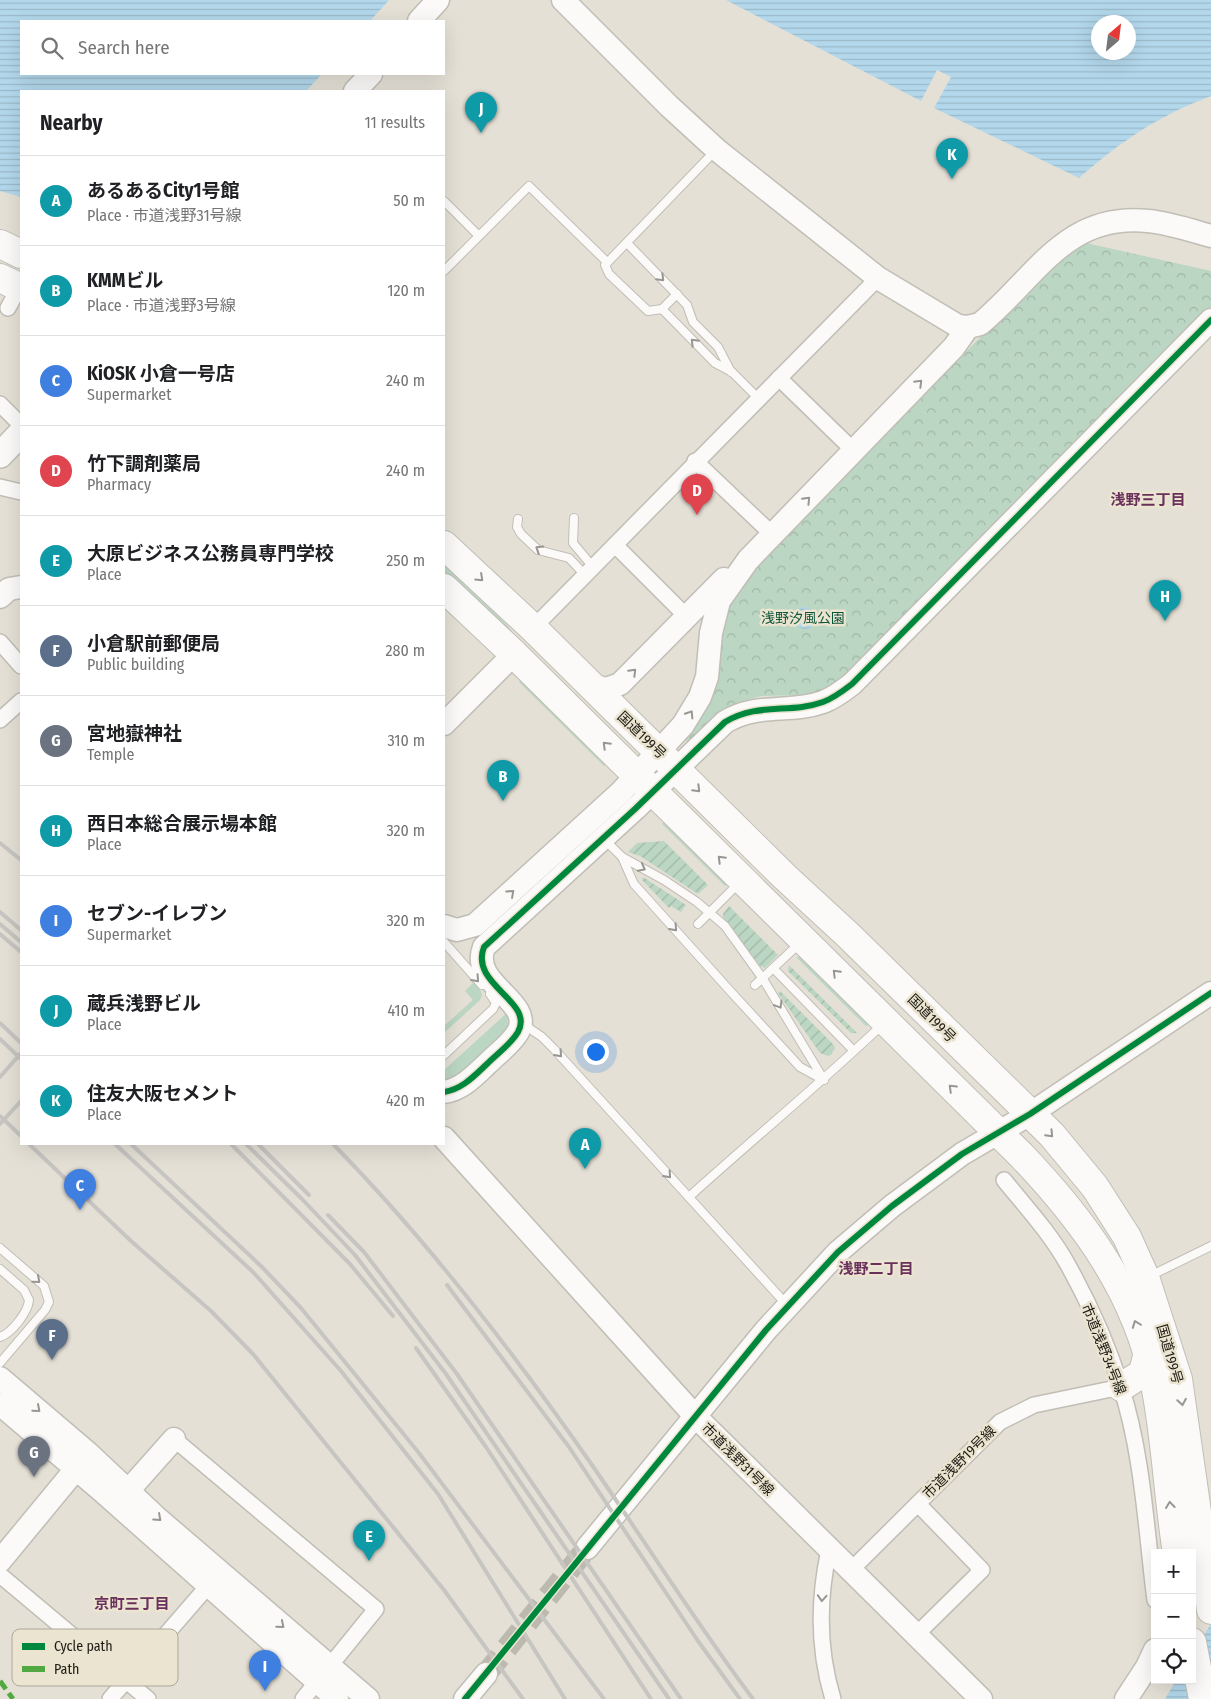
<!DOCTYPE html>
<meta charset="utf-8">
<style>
:root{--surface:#fff;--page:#f2f2f2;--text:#202124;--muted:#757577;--line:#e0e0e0;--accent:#7c3aed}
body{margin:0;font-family:"Fira Sans Condensed","Noto Sans JP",sans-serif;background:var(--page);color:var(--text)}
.controls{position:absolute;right:15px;bottom:15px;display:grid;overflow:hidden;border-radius:0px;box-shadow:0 5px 20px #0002}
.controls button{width:45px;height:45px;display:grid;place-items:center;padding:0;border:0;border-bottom:1px solid var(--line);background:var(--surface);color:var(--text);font:25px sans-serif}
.compass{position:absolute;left:1091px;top:15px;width:45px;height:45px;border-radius:50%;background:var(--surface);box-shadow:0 5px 20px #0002;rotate:28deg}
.you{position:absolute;left:595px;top:1051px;width:18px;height:18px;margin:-12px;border:4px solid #fff;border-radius:50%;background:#1a73e8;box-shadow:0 0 0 8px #1a73e833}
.badge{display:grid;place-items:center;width:32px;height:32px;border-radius:50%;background:var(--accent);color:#fff;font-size:16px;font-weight:700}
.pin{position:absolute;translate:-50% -41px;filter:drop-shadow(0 1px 2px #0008)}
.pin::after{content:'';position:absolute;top:26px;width:18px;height:15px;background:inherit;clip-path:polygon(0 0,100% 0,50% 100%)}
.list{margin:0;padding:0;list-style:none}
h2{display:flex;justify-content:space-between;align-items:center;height:65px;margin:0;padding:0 20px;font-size:21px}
h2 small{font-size:16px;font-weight:400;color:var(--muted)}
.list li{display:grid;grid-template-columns:32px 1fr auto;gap:15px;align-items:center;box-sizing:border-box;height:90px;padding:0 20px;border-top:1px solid var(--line)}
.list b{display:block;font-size:19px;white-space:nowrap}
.list p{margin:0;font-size:16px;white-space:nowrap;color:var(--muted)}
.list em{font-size:16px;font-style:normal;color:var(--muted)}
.icon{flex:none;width:28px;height:28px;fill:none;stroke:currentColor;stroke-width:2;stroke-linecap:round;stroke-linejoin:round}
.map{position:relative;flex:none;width:1211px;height:1699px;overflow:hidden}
.search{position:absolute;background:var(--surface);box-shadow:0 5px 20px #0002;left:20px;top:20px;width:425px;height:55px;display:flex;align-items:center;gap:12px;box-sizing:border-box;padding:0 18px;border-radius:0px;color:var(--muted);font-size:19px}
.panel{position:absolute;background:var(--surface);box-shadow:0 5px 20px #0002;left:20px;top:90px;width:425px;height:1055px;border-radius:0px}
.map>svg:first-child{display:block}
.grass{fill:#bbd6c3}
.park{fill:url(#park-crowns)}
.garden{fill:url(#garden-furrows)}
.water{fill:url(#water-rules);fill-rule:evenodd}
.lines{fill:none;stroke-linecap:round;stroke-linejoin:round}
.secondary-tunnel{stroke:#bcb9af;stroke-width:22;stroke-dasharray:22 11;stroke-linecap:butt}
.lane-casing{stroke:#c1beb6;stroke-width:10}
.street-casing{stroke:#c1beb6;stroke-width:18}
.secondary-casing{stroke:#c1beb6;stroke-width:25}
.primary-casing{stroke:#c1beb6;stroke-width:28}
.highway-casing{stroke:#c1beb6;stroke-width:30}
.lane{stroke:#fbfaf9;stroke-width:8}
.street{stroke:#fbfaf9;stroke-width:15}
.secondary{stroke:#fbfaf9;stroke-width:22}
.primary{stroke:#fbfaf9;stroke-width:25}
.highway{stroke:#fbfaf9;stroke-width:28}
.rail{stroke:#c6c5c2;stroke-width:4}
.quiet{stroke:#52a942;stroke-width:5;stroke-dasharray:10 5;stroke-linecap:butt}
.cycleway-casing{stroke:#eae4d0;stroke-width:9}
.cycleway{stroke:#00873e;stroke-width:6}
.oneway{stroke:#979692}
.labels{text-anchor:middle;stroke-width:5;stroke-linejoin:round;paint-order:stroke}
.park-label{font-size:14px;fill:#0d553a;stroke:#eae4d0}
.street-label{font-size:14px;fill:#1d1b14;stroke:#eae4d0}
.neighbourhood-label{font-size:15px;font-weight:bold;fill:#69305b;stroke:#eae4d0}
.key{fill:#eae4d0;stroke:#aca898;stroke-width:1}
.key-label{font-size:14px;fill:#1d1b14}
</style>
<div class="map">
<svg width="1211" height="1699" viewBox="0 0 1211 1699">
<defs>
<pattern id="park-crowns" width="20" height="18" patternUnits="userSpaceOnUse" patternTransform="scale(1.25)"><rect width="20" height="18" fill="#bbd6c3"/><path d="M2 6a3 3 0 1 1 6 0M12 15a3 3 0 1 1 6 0" fill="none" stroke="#a0b7a7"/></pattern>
<pattern id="garden-furrows" width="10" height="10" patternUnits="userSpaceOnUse" patternTransform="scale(1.25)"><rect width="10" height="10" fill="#bbd6c3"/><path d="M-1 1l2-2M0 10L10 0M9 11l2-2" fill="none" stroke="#a0b7a7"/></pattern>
<pattern id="water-rules" width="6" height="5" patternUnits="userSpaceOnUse" patternTransform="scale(1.25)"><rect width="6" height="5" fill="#b3d8eb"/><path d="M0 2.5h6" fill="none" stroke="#9ab9c9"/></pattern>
</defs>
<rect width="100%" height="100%" fill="#e4e0d6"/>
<g class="grass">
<polygon points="444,560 478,591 522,643 626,745 444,572"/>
<polygon points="522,679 607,763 604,766 519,682"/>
<polygon points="665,820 728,883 725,886 662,824"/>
<polygon points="444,948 479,986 482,995 480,1000 444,1033 444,1026 473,1000 465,991 473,983"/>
<polygon points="800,955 869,1024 866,1026 797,958"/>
<polygon points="507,1013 508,1024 504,1032 456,1077 444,1082 444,1070"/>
</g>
<polygon class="park" points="1086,243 1211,271 1211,307 922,598 853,671 825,691 806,695 761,696 743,701 716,715 688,742 681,735 716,665 731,589 1051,266"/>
<g class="garden">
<polygon points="664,841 708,885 698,894 640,856 628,852 637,843"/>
<polygon points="643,877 686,905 681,912 671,906 669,908 642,880"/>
<polygon points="729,906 778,955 765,968 760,966 723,917 723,914"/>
<polygon points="789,965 857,1033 851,1033 788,971"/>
<polygon points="780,991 833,1044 835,1048 831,1055 828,1056 820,1053 778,993"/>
</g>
<g class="water">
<polygon points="0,0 389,0 370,21 21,21 21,74 322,74 306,91 21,91 21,197 0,191"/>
<path d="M 726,0 L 1211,0 L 1211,96 C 1156,117 1123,140 1079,178 L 934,108 L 951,77 L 937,70 L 921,101 ZM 1128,22 L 1128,52 L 1098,52 L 1098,22 Z"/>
<circle cx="805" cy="618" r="11"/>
<polygon points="1211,1624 1211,1699 1165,1699 1176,1680 1192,1680 1192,1654"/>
</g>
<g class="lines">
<polyline class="secondary-tunnel" points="486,1674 587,1548"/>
<g class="lane-casing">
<g id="lane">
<polyline points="715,151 605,265 609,274 648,311 662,309 715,363 732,372 758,398"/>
<polyline points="444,201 479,236"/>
<polyline points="627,243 687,305 693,322 718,347 731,372"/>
<polyline points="444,271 529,186 607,262"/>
<polyline points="662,309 677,294"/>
<polyline points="574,518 573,543 593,567"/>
<polyline points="518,519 517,527 521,534 538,550 569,558 585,575"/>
<polyline points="605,840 622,857 664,880 697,902 725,926 763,979 824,1080"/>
<polyline points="622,857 634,884 732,993 800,1067 822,1079"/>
<polyline points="698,924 739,883"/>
<polyline points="444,942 482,985"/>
<polyline points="774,969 854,1051"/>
<polyline points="755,985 800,943"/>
<polyline points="523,1024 542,1037 554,1049 787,1305"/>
<polyline points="444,1055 493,1009 496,1003 490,994"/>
<path d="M 689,1197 C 753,1139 820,1084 883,1024"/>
<polyline points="0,1248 44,1286 49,1302 45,1310 0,1363"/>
<path d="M 0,1269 L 24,1290 L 29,1300 C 28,1312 12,1333 0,1337"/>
<polyline points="1150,1276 1211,1246"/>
</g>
</g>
<g class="street-casing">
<g id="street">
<polyline points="7,282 15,295 8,308"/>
<polyline points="779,378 854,451"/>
<polyline points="0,404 21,425"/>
<polyline points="695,461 773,535"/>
<polyline points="0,487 21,492"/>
<polyline points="615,545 687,617"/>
<polyline points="533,628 878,278"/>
<polyline points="0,642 21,666"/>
<polyline points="0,720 21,701"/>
<path d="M 1004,1180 C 1026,1207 1051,1234 1068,1265 C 1089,1303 1108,1345 1121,1387 C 1143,1455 1146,1530 1155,1600"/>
<polyline points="174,1439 376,1609 303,1699"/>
<path d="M 829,1550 C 818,1600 818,1650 833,1699"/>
<polyline points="850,1571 1000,1422 1034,1405 1121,1387"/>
<polyline points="0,1575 148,1699"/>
<polyline points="916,1635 982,1570 918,1504"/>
<polyline points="110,1699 208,1586"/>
</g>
</g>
<g class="secondary-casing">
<g id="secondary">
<path d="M 563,0 L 669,106 L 717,150 L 878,278 L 958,326 L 968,327 L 980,324 C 1035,279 1065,212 1148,221 C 1169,223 1190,230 1211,236"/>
<polyline points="419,21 438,0"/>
<polyline points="355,91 371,74"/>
<polyline points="0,597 9,589 21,587"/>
<polyline points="591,685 606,689 620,684 724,579"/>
<polyline points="444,724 514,654"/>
<polyline points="444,926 457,930 475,925 620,793 683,725 700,697 707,677 711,633 719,601 748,560 954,347 968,327"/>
<path d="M 444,1092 C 463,1089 475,1075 488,1063 C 498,1053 511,1044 518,1032 C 535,1001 469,985 484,947 L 635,809 L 725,722 C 758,702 790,714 823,702 C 834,698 843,691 852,684 L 1211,320"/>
<polyline points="444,1138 695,1416 981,1699"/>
<polyline points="0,1378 88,1453 157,1518 368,1699"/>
<polyline points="0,1404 102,1491 337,1699"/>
<polyline points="119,1501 174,1439"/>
<polyline points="587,1548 766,1330 838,1252 892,1206 962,1154 1030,1114 1211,993"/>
<polyline points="0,1561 85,1458"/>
<polyline points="465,1699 486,1674"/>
<polyline points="1126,1699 1147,1667 1155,1650"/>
</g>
</g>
<g class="primary-casing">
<polyline id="primary" points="0,455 21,433"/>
</g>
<g class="highway-casing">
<g id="highway">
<polyline points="0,244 21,254"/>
<polyline points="0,278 21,288"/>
<polyline points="444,545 533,628 785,877 848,935 1052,1135 1095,1187 1127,1237 1145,1277 1178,1379 1211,1610"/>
<path d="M 444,588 L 514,654 L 1021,1155 C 1084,1221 1137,1293 1155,1384 C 1166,1440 1168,1497 1177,1553"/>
<polyline points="1121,1387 1143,1373 1147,1356"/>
<polyline points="1192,1642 1203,1699"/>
</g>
</g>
<use href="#lane" class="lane"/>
<use href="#street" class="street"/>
<use href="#secondary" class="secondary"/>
<use href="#primary" class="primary"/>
<use href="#highway" class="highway"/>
<g class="rail">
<polyline points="0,843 21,860"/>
<polyline points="0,912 21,930"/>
<polyline points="0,924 21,942"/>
<polyline points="0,934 21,952"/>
<polyline points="0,1023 21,1043"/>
<polyline points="0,1039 21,1059"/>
<polyline points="0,1077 21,1053"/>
<polyline points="0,1116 21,1136"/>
<polyline points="0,1124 21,1101"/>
<polyline points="29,1144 131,1241 211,1311 253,1354 444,1590 523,1699"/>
<polyline points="115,1144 254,1273 341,1371 438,1494 565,1699"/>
<polyline points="131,1144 262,1267 301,1308 419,1453 604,1699"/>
<polyline points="231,1144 350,1264 393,1316"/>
<polyline points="246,1144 302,1199 355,1255 446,1374 669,1699"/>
<polyline points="258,1144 309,1195"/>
<path d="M 333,1144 C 429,1242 514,1353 592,1465 C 646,1543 696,1623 753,1699"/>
<polyline points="328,1215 364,1252 457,1374 681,1699"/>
<polyline points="447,1285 569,1447 698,1641 740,1699"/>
<polyline points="416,1348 486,1447 651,1699"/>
</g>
<polyline class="quiet" points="0,1681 13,1699"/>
<g class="cycleway-casing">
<g id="cycleway">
<path d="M 444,1092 C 463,1089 475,1075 488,1063 C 498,1053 511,1044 518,1032 C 535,1001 469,985 484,947 L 635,809 L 725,722 C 758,702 790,714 823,702 C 834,698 843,691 852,684 L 1211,320"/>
<polyline points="465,1699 766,1330 838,1252 892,1206 962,1154 1030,1114 1211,993"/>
</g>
</g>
<use href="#cycleway" class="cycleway"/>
</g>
<defs><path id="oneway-chevron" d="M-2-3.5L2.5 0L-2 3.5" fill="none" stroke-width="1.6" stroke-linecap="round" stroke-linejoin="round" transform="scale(1.25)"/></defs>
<g class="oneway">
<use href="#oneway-chevron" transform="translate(661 278) rotate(45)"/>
<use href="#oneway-chevron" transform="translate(694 342) rotate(-135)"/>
<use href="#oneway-chevron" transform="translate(919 383) rotate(-45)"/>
<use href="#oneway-chevron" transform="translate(807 500) rotate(-46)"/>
<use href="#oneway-chevron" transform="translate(539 549) rotate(-148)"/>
<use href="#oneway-chevron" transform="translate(480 578) rotate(43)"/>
<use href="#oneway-chevron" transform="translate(633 672) rotate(-45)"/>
<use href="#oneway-chevron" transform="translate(690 714) rotate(-58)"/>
<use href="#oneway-chevron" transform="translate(606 745) rotate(-135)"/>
<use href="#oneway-chevron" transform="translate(697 789) rotate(45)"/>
<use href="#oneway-chevron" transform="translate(721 859) rotate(-135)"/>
<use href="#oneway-chevron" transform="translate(642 868) rotate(28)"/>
<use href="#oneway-chevron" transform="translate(511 893) rotate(-42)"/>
<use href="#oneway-chevron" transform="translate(674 928) rotate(48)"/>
<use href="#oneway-chevron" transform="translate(836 973) rotate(-135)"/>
<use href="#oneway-chevron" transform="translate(476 979) rotate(48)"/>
<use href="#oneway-chevron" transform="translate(779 1005) rotate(59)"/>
<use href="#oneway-chevron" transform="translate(559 1054) rotate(48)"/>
<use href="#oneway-chevron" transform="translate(952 1088) rotate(-136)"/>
<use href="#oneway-chevron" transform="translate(1050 1134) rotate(46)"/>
<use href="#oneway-chevron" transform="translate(668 1175) rotate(48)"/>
<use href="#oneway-chevron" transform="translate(37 1280) rotate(41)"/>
<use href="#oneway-chevron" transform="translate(1136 1324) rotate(-111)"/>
<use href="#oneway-chevron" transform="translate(1182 1402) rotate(81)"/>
<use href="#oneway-chevron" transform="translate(37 1409) rotate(41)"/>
<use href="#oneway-chevron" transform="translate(1170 1505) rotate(-97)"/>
<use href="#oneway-chevron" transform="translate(158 1518) rotate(42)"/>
<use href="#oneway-chevron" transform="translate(822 1598) rotate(94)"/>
<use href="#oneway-chevron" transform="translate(281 1625) rotate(40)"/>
</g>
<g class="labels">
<g class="park-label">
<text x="803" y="623">浅野汐風公園</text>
</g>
<g class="street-label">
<text transform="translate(642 735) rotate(44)" y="5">国道199号</text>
<text transform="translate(932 1018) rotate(45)" y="5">国道199号</text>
<text transform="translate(1104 1349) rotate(68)" y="5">市道浅野34号線</text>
<text transform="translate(1170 1354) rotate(74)" y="5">国道199号</text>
<text transform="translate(738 1459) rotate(45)" y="5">市道浅野31号線</text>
<text transform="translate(959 1462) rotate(-45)" y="5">市道浅野19号線</text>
</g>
<g class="neighbourhood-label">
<text x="1148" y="505">浅野三丁目</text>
<text x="876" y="1274">浅野二丁目</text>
<text x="132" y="1609">京町三丁目</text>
</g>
</g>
<rect x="12" y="1629" width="166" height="57" rx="8" class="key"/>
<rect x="22" y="1643" width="23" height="7" fill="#00873e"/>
<rect x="22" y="1666" width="23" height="6" fill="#52a942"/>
<g class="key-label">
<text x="54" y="1651">Cycle path</text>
<text x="54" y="1674">Path</text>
</g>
</svg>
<div class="controls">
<button>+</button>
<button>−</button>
<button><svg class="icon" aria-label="locate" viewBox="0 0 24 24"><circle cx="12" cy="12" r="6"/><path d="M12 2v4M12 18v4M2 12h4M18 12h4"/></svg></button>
</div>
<svg class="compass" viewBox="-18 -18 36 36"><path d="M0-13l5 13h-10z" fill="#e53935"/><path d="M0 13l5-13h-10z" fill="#757577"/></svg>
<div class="you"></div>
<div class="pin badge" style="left:585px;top:1169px;background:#0f9aa8">A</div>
<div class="pin badge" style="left:503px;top:801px;background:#0f9aa8">B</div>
<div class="pin badge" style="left:80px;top:1210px;background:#3f7fe0">C</div>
<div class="pin badge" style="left:697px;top:515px;background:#e0444e">D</div>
<div class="pin badge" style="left:369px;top:1561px;background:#0f9aa8">E</div>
<div class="pin badge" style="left:52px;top:1360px;background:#5c6f8a">F</div>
<div class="pin badge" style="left:34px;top:1477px;background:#6b7280">G</div>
<div class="pin badge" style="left:1165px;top:621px;background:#0f9aa8">H</div>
<div class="pin badge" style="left:265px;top:1691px;background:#3f7fe0">I</div>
<div class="pin badge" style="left:481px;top:133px;background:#0f9aa8">J</div>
<div class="pin badge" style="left:952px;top:179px;background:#0f9aa8">K</div>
<div class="search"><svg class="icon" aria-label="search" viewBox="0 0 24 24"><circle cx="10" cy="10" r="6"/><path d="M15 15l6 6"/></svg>Search here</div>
<section class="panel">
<h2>Nearby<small>11 results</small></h2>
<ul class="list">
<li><span class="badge" style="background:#0f9aa8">A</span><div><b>あるあるCity1号館</b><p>Place · 市道浅野31号線</p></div><em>50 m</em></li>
<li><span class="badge" style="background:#0f9aa8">B</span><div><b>KMMビル</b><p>Place · 市道浅野3号線</p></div><em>120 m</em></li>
<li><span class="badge" style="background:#3f7fe0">C</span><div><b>KiOSK 小倉一号店</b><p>Supermarket</p></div><em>240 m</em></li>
<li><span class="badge" style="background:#e0444e">D</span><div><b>竹下調剤薬局</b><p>Pharmacy</p></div><em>240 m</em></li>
<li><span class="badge" style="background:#0f9aa8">E</span><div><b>大原ビジネス公務員専門学校</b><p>Place</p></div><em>250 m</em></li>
<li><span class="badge" style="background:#5c6f8a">F</span><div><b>小倉駅前郵便局</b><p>Public building</p></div><em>280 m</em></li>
<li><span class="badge" style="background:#6b7280">G</span><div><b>宮地嶽神社</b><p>Temple</p></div><em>310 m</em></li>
<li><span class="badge" style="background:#0f9aa8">H</span><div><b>西日本総合展示場本館</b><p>Place</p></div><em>320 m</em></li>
<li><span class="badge" style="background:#3f7fe0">I</span><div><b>セブン-イレブン</b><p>Supermarket</p></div><em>320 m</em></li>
<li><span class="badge" style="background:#0f9aa8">J</span><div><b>蔵兵浅野ビル</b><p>Place</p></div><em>410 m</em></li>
<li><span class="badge" style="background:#0f9aa8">K</span><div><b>住友大阪セメント</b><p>Place</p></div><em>420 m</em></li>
</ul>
</section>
</div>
